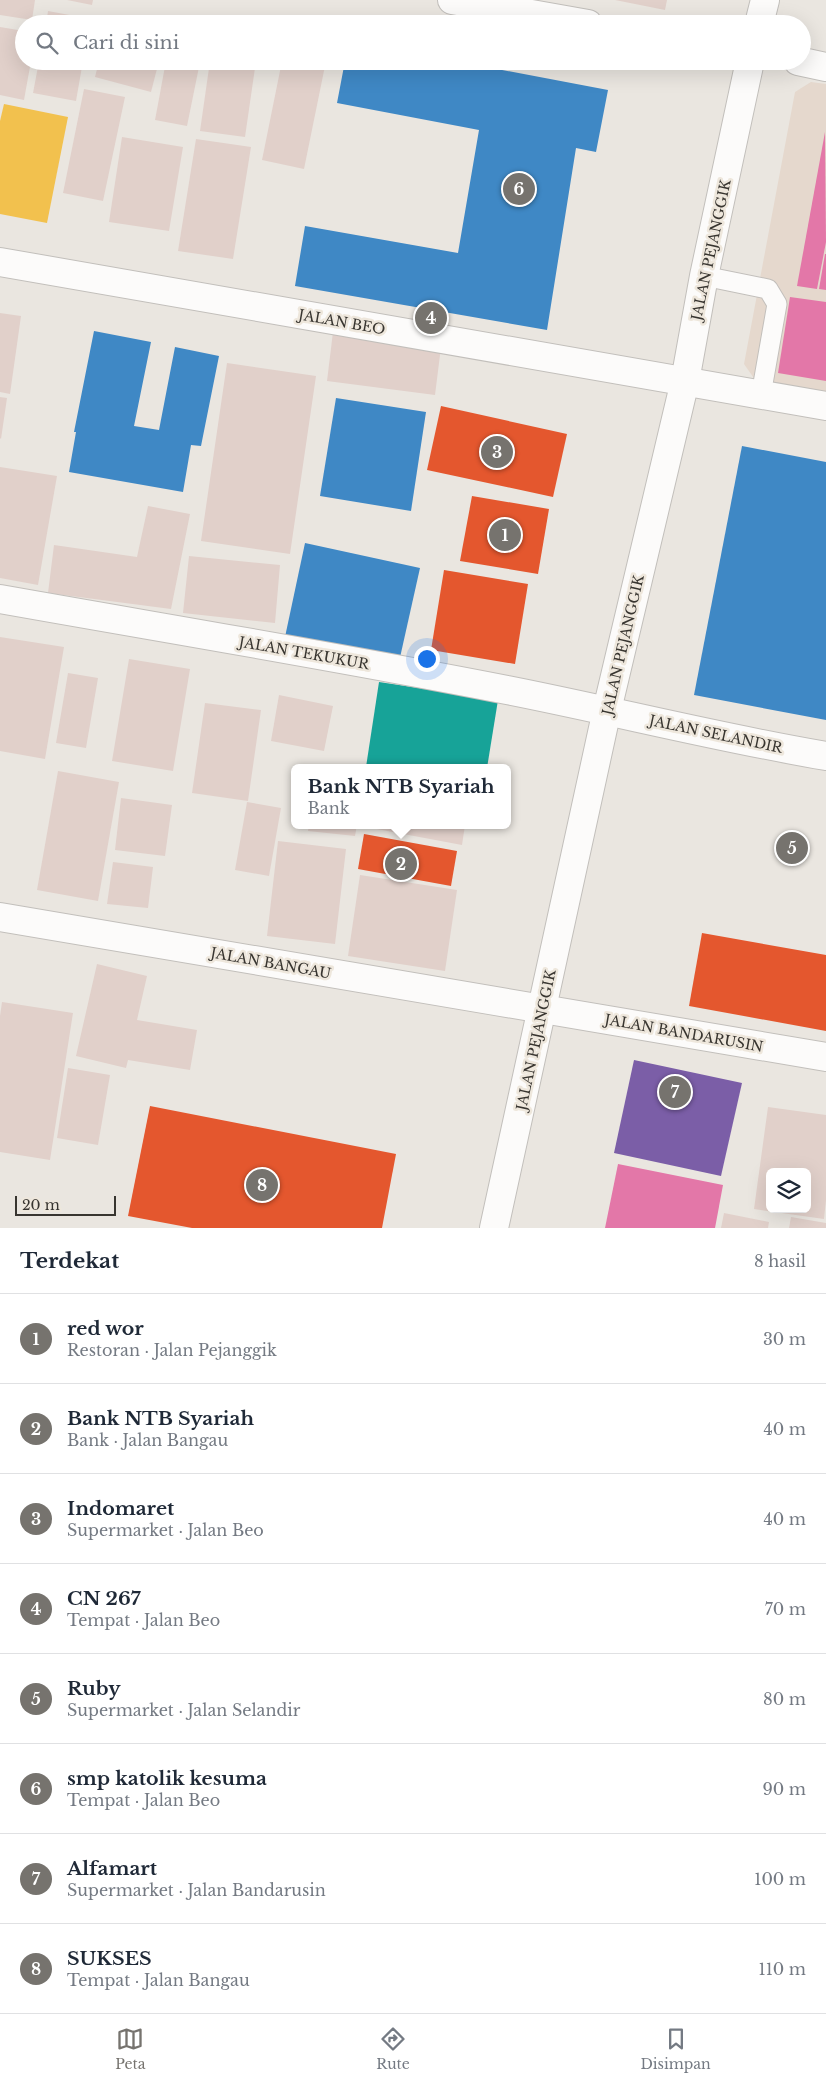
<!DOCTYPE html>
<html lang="id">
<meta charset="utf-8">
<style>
:root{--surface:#fff;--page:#f6f6f7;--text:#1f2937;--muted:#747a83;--line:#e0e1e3;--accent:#76736e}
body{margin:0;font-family:"Libre Baskerville",serif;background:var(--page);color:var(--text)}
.controls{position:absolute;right:15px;bottom:15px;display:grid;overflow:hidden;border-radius:8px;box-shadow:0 5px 20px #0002}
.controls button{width:45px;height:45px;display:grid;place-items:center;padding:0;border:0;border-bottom:1px solid var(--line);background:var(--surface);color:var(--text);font:25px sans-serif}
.scale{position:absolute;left:15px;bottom:12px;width:101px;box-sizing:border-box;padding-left:5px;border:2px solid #383530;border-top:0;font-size:14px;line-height:18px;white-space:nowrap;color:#383530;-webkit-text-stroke:4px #eee7dc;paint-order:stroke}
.you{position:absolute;left:426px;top:658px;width:18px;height:18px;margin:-12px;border:4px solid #fff;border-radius:50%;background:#1a73e8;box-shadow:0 0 0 8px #1a73e833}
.badge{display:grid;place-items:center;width:32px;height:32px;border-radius:50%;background:var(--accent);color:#fff;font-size:16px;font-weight:700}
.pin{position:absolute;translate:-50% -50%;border:2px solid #fff;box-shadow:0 1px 5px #0006}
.popup{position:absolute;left:291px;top:764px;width:220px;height:65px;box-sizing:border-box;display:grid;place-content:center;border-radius:8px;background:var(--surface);filter:drop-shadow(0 1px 4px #0005);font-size:16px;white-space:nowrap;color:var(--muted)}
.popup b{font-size:19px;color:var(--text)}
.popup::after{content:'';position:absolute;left:50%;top:100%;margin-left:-10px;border:10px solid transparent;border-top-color:var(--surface)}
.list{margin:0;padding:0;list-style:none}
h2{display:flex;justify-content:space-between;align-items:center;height:65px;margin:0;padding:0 20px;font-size:21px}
h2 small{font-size:16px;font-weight:400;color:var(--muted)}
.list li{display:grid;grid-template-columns:32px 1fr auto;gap:15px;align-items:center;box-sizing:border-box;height:90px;padding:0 20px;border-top:1px solid var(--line)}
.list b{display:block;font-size:19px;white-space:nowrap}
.list p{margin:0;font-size:16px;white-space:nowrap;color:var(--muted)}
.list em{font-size:16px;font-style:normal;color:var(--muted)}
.icon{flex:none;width:28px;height:28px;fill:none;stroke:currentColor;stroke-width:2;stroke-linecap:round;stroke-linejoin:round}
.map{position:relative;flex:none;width:826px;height:1228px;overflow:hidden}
.search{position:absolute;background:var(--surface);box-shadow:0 5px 20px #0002;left:15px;right:15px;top:15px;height:55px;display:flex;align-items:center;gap:12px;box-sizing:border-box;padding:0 18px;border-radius:28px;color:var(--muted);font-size:19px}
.sheet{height:785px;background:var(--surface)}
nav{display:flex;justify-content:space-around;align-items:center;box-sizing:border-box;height:70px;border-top:1px solid var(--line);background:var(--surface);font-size:14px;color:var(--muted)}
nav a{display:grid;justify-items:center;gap:2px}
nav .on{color:var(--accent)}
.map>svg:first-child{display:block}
.medical{fill:#e5d8cd}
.homes{fill:#f2c14e}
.shops{fill:#e4572e}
.offices{fill:#7b5ea7}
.schools{fill:#3f88c5}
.health{fill:#e377a8}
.public{fill:#17a398}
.building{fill:#e1d0ca;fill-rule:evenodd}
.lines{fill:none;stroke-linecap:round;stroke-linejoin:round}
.lane-casing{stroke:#c2bfbb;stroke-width:21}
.street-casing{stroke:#c2bfbb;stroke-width:30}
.primary-casing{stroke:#c2bfbb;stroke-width:30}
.lane{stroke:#fcfbfa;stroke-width:19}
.street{stroke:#fcfbfa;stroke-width:28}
.primary{stroke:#fcfbfa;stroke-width:28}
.labels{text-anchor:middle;stroke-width:5;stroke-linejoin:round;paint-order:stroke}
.street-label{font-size:14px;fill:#383530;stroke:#eee7dc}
</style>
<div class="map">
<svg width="826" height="1228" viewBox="0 0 826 1228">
<rect width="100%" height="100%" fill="#eae6e0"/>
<polygon class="medical" points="811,82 826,84 826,396 758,384 744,364 795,92"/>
<polygon class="homes" points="4,104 68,117 47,223 0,214 0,121"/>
<g class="shops">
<polygon points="441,406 567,434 553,497 427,470"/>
<polygon points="472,496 549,509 538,574 460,561"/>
<polygon points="444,570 528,584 515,664 431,650"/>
<polygon points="364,834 457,851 451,886 358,869"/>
<polygon points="702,933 826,955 826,1031 689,1006"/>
<polygon points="150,1106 396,1154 382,1228 192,1228 128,1216"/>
</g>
<polygon class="offices" points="634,1060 742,1083 721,1176 614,1153"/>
<g class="schools">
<polygon points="345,61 455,61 608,90 596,152 576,148 547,330 295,286 305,226 458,253 479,130 337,103"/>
<polygon points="94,331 151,342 134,426 159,430 175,347 219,356 201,446 191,445 183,492 69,472 76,432 74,432"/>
<polygon points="336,398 426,412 411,511 320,496"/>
<polygon points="742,446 826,462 826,720 694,695"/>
<polygon points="305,543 420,568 399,662 285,637"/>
</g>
<g class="health">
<polygon points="825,132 826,242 817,289 797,286"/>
<polygon points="825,254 826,254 826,290 819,289"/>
<polygon points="790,297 826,302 826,381 778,373"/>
<polygon points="618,1164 723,1185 715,1228 605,1228"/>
</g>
<polygon class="public" points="379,682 498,700 487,768 366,767"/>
<g class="building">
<polygon points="0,0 35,0 32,20 0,15"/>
<polygon points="67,0 93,0 92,5"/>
<polygon points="615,0 667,0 665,10"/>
<polygon points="48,11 91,19 90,24 46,24"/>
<polygon points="111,16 140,23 140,24 109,24"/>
<polygon points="0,27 24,31 24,61 31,61 24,100 0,95"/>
<polygon points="39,61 83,61 76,101 33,93"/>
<polygon points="99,61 159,61 151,92 95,77"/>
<polygon points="166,61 199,67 187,126 155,120"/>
<polygon points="210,61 256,61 245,137 200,131"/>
<polygon points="282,61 326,61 304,169 262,160"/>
<polygon points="84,89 125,97 103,201 63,193"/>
<polygon points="122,137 183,147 169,231 109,222"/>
<polygon points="196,139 251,147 233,259 178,251"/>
<polygon points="0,313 21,316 10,394 0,392"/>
<polygon points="333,332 441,347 435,395 327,381"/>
<polygon points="227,363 316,376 290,554 201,541"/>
<polygon points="0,397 7,398 1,439 0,438"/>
<polygon points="0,467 57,476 38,585 0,578"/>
<polygon points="148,506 190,514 171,609 48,593 54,545 137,557"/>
<polygon points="189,556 280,565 275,623 183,613"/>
<polygon points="0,637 64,647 45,759 0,751"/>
<polygon points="129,659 190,669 173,771 112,761"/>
<polygon points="68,673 98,678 86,748 56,743"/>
<polygon points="279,695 333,706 324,751 271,741"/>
<polygon points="205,703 261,710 248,801 192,793"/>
<polygon points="58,771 119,782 98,901 37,890"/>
<polygon points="121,798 172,805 165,856 115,850"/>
<polygon points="247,802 281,808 269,876 235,870"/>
<polygon points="309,825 357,825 355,836 308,831"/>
<polygon points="366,825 465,825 462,845 366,827"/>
<polygon points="278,841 346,849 335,944 267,936"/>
<polygon points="113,862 153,867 148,908 107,904"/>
<polygon points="360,875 457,890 445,971 348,956"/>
<polygon points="97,964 147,976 137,1020 197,1030 190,1070 128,1060 126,1068 76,1056"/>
<polygon points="2,1002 73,1013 50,1160 0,1152 0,1016"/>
<polygon points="68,1068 110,1075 98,1145 57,1138"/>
<path d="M 768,1107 L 826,1115 L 826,1200 L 824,1219 L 754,1209 ZM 770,1172 L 807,1172 L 807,1209 L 770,1209 Z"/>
<polygon points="724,1213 769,1222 768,1228 721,1228"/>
<polygon points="791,1217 826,1223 826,1228 789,1228"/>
</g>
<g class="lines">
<g class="lane-casing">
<polyline id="lane" points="704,276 768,289 777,304 761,395"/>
</g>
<g class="street-casing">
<g id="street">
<polyline points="452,0 588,24"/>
<polyline points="798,61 826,67"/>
<polyline points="0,262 826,406"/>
<path d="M 0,599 C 169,629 339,657 507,690 C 614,711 719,738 826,756"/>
<polyline points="0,917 826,1057"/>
</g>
</g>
<g class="primary-casing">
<g id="primary">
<polyline points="759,24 765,0"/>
<polyline points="494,1228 607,710 685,381 704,276 750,61"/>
</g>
</g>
<use href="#lane" class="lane"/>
<use href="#street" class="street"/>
<use href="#primary" class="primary"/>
</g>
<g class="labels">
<g class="street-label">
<text transform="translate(711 250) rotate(-78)" y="5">JALAN PEJANGGIK</text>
<text transform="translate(342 322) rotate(10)" y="5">JALAN BEO</text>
<text transform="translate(623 645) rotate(-77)" y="5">JALAN PEJANGGIK</text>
<text transform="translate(304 653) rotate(10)" y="5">JALAN TEKUKUR</text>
<text transform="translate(716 734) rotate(12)" y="5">JALAN SELANDIR</text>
<text transform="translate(271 963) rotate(10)" y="5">JALAN BANGAU</text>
<text transform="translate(684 1033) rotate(10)" y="5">JALAN BANDARUSIN</text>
<text transform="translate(536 1040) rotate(-78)" y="5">JALAN PEJANGGIK</text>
</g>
</g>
</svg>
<div class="controls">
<button><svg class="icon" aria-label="layers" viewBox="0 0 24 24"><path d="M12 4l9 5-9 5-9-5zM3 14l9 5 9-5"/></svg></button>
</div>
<div class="scale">20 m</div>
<div class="you"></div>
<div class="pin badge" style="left:505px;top:535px">1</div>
<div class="pin badge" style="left:401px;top:864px">2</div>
<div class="popup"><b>Bank NTB Syariah</b>Bank</div>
<div class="pin badge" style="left:497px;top:452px">3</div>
<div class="pin badge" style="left:431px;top:318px">4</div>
<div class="pin badge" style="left:792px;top:848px">5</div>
<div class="pin badge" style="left:519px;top:189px">6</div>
<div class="pin badge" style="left:675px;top:1092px">7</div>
<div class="pin badge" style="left:262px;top:1185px">8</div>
<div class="search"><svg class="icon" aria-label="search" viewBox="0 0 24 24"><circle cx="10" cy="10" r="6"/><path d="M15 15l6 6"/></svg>Cari di sini</div>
</div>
<section class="sheet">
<h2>Terdekat<small>8 hasil</small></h2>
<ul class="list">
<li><span class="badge">1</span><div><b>red wor</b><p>Restoran · Jalan Pejanggik</p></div><em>30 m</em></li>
<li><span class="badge">2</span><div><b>Bank NTB Syariah</b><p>Bank · Jalan Bangau</p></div><em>40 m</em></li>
<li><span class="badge">3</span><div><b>Indomaret</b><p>Supermarket · Jalan Beo</p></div><em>40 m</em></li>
<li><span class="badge">4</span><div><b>CN 267</b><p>Tempat · Jalan Beo</p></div><em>70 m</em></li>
<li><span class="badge">5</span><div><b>Ruby</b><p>Supermarket · Jalan Selandir</p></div><em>80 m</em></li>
<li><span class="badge">6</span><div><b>smp katolik kesuma</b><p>Tempat · Jalan Beo</p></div><em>90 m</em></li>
<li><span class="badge">7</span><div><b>Alfamart</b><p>Supermarket · Jalan Bandarusin</p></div><em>100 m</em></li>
<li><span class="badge">8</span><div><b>SUKSES</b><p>Tempat · Jalan Bangau</p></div><em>110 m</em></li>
</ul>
</section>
<nav>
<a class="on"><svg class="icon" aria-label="map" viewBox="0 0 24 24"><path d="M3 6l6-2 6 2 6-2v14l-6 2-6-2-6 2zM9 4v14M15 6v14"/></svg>Peta</a>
<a><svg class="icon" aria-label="directions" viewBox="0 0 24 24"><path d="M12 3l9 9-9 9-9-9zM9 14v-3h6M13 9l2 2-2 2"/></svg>Rute</a>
<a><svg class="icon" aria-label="saved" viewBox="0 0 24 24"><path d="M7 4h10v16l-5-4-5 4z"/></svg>Disimpan</a>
</nav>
